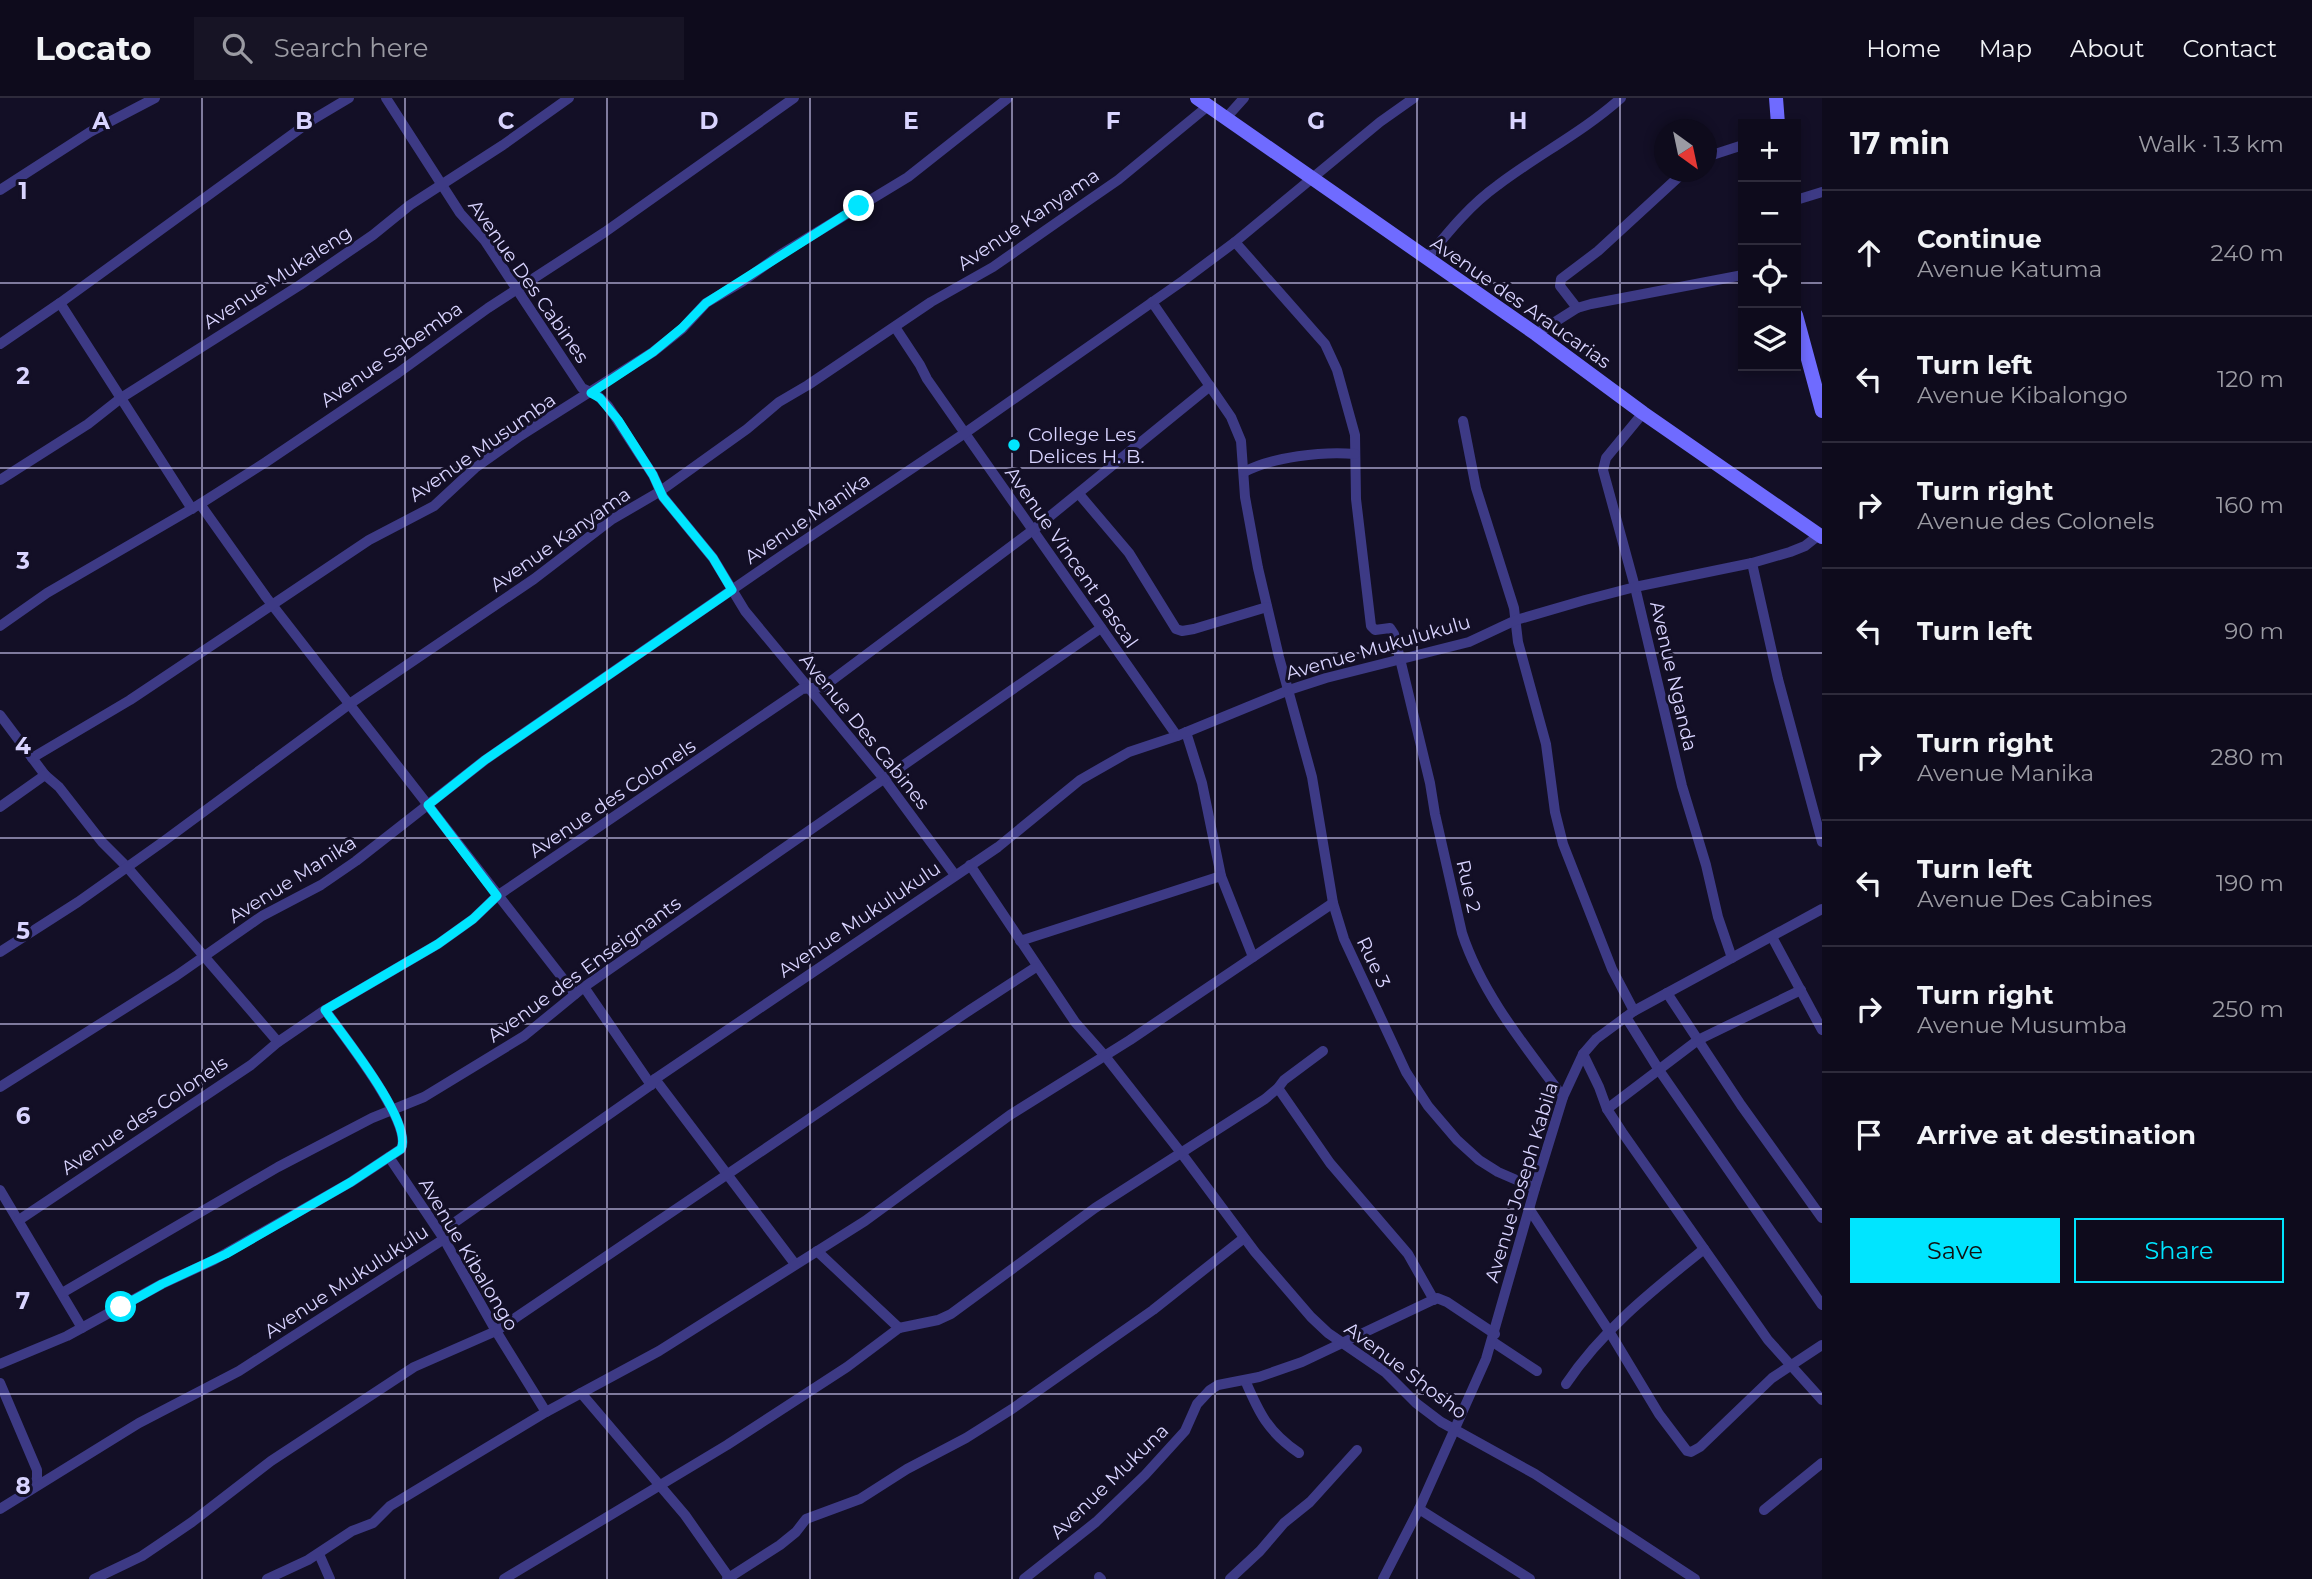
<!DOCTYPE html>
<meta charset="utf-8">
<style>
:root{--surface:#0e0b1c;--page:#171425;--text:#f1f3f6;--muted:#9b9ba3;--line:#2e2b3b;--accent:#00e5ff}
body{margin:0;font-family:Montserrat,sans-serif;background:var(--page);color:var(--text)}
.controls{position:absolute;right:21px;top:21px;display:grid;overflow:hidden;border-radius:0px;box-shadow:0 4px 10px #0003}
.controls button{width:63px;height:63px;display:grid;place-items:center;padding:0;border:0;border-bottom:2px solid var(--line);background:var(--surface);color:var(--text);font:35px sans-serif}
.compass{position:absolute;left:1654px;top:21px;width:63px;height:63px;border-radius:50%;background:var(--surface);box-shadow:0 4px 10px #0003;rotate:147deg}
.stop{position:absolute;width:21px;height:21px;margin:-16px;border:5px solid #00e5ff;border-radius:50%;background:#fff}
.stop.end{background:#00e5ff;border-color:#fff;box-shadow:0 2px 7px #0008}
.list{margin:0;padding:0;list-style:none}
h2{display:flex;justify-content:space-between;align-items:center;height:91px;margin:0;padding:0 28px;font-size:30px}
h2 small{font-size:23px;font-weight:400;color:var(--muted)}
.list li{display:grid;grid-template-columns:46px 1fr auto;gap:21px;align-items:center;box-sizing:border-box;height:126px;padding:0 28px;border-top:2px solid var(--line)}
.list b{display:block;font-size:26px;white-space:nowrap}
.list p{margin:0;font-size:23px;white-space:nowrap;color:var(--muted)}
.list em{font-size:23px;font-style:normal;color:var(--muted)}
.actions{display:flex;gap:14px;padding:21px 28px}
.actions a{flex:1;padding:16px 0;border:2px solid var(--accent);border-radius:0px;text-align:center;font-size:24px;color:var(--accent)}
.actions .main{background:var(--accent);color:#111}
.icon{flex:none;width:38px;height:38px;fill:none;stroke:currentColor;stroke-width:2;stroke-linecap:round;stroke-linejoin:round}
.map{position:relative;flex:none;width:1822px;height:1481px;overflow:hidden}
header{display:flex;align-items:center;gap:42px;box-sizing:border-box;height:98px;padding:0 35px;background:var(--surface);border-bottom:2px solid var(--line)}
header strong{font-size:33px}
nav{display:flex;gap:38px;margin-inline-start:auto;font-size:24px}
.search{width:490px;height:63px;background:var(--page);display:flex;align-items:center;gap:18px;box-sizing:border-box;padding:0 24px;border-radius:0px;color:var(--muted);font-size:26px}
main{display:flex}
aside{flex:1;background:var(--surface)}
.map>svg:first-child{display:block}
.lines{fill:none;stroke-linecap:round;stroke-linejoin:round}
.street{stroke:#3d3a85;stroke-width:10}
.secondary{stroke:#6f6bff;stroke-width:14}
.route{stroke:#00e5ff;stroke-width:9}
.grid{fill:none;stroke:#d9d4ff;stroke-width:2;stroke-opacity:0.55}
.poi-dot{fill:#00e5ff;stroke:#130f26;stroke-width:2.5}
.labels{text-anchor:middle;stroke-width:6;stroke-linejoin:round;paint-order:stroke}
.street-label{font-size:19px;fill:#d9d4ff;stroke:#130f26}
.poi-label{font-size:19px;fill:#d9d4ff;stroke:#130f26;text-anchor:start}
.grid-label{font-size:23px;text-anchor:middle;font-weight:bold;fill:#d9d4ff;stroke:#130f26;stroke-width:6;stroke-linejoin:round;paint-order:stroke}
</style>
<header>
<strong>Locato</strong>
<div class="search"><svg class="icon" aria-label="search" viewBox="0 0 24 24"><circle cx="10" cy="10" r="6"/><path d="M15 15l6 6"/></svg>Search here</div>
<nav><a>Home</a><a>Map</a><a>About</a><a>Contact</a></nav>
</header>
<main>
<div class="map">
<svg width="1822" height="1481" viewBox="0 0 1822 1481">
<rect width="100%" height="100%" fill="#130f26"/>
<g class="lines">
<g class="street">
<polyline points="386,0 460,115 485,143 582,290 597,297 608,308 653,377 663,399 713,460 745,513 885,682 955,777"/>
<polyline points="1226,20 1244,0"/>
<polyline points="1706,59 1743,47"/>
<polyline points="0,92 90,34 155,0"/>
<polyline points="1796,102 1822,94"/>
<path d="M 1235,144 L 1325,246 L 1337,272 L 1355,337 L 1356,401 L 1371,528 L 1375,532 L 1390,530 L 1394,536 L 1430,685 L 1435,716 L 1462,835 C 1482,896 1525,948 1563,999"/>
<path d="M 1427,160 C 1449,133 1470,107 1498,87 C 1539,56 1583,34 1621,0"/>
<polyline points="1152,204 1231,319 1241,343 1245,399 1258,470 1279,559 1312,679 1333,805 1344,841 1406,974 1428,1008 1457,1042 1479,1062 1498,1074 1535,1090"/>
<polyline points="60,205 192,411"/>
<polyline points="1577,210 1560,188 1561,181 1598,153 1684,74"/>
<polyline points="895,229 920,267 927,281 1177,638"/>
<polyline points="1536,236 1577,210 1591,206 1743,177"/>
<polyline points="0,246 60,205 312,22 349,0"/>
<polyline points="1643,315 1606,360 1603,372 1635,489 1682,688 1706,767 1718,819 1732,860"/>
<polyline points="1463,323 1476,390 1514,510 1518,544 1546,646 1555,714 1563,746 1612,871 1634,913"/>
<path d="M 1244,374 C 1272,359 1323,353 1355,356"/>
<polyline points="0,382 88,326 121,300 300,187 373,137 410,107 503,47 569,0"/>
<polyline points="1079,396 1129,455 1176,531 1182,533 1194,531 1267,509"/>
<polyline points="200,406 266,499 575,896"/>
<polyline points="1752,465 1778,581 1822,744"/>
<polyline points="0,528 47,495 200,406 266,364 398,275 488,210 605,134 794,0"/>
<polyline points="0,617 45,677 59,689 102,744 127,769 278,944"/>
<polyline points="1186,634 1202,685 1221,778 1253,859"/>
<polyline points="32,660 130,602 369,442 434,408 475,370 520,338 653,254 682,231 706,205 742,184 781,156 908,79 1008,0"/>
<polyline points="0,709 45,677"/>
<polyline points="970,767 1075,924 1105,958 1182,1056 1255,1154 1311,1219 1328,1235 1385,1274 1416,1305 1441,1324 1535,1376 1695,1481"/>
<polyline points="1772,839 1822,932"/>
<polyline points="1020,843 1221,778"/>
<polyline points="0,854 78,804 164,743 351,605 534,481 611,422 659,394 747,331 779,304 808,287 931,204 993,169 1089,102 1118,82 1208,8"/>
<polyline points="584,889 651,987"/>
<polyline points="1667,895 1741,1007 1822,1120"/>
<polyline points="1626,919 1659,972 1822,1207"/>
<polyline points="1583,956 1599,989 1607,1011 1622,1034 1768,1242 1822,1302"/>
<polyline points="655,981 795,1166"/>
<polyline points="0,989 176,878 262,818 321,787 356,763 485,662 784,456 965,335 1184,182 1235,144 1380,24 1414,0"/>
<polyline points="1278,990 1330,1065 1408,1156 1434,1202"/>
<polyline points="1607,1011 1698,942 1801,892"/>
<polyline points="389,1059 444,1141 496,1233 546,1314"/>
<polyline points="0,1092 82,1230"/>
<polyline points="1530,1112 1609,1233 1659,1316 1687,1353 1691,1354 1700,1349 1772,1280 1822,1247"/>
<polyline points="19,1122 251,967 278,944 325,912 438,846 473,821 497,798 802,591 823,589 1033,432 1210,288"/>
<polyline points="817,1153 899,1230"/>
<polyline points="62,1195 278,1069 372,1020 424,999 524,938 584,889 1101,530"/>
<polyline points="1493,1244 1537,1273"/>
<path d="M 0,1266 L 67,1238 L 162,1186 L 214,1162 L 351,1084 L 401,1051 C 414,1026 342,936 325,912"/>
<path d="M 1245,1282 C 1259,1315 1268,1334 1299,1355"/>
<polyline points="0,1285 37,1372 37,1380 33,1390"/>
<path d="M 1566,1286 C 1602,1232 1653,1192 1704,1151"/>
<polyline points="581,1295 685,1417 730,1481"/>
<polyline points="0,1411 139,1325 239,1273 444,1141 451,1127 651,987 655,981 998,749 1080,682 1129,654 1177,638 1289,592 1326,580 1469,544 1516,522 1585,502 1635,489 1752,465 1790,454 1805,448 1819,437"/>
<polyline points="1419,1411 1530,1481"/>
<polyline points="1764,1412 1822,1365"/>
<polyline points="319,1456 330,1481"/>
<polyline points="1099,1479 1101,1481"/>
<polyline points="94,1481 142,1458 192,1424 271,1363 414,1269 496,1233 970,912 1036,869"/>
<polyline points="267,1481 308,1462 352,1433 373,1425 390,1408 546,1314 659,1253 865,1123 1010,1017 1130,942 1333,805"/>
<polyline points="504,1481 727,1347 847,1269 899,1230 938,1222 951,1216 1095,1110 1265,1001 1278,990 1284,982 1323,953"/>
<polyline points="727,1481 780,1447 796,1434 806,1421 860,1401 907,1371 966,1340 1012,1311 1153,1212 1244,1140"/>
<polyline points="1024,1481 1096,1424 1145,1377 1185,1333 1197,1306 1210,1292 1218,1287 1259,1279 1302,1264 1437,1200 1447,1204 1495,1236"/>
<polyline points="1230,1481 1260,1453 1284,1425 1310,1404 1357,1352"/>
<polyline points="1383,1481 1419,1411 1486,1261 1535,1090 1563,999 1583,956 1596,941 1634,913 1822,811"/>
</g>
<g class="secondary">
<polyline points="1197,0 1536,236 1643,315 1822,439"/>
<polyline points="1776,0 1778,26"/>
<polyline points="1796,217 1822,313"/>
</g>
</g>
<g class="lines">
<path class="route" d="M 121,1209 L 162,1186 L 226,1156 L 351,1084 L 401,1051 C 414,1025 342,936 325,912 L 438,846 L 473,821 L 497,798 L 428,707 L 485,662 L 732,492 L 713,460 L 663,399 L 653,377 L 618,322 L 600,300 L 591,295 L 653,254 L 682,230 L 706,205 L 859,108"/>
</g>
<path class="grid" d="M 202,0 L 202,1481M 405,0 L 405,1481M 607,0 L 607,1481M 810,0 L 810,1481M 1012,0 L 1012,1481M 1215,0 L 1215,1481M 1417,0 L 1417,1481M 1620,0 L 1620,1481M 0,185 L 1743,185M 1796,185 L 1822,185M 0,370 L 1822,370M 0,555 L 1822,555M 0,740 L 1822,740M 0,926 L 1822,926M 0,1111 L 1822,1111M 0,1296 L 1822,1296"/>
<circle class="poi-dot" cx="1014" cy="347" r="7"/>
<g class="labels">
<g class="street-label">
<text transform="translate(1028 121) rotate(-34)" y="7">Avenue Kanyama</text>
<text transform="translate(277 179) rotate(-33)" y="7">Avenue Mukaleng</text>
<text transform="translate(529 183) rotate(55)" y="7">Avenue Des Cabines</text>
<text transform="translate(1521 204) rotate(35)" y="7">Avenue des Araucarias</text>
<text transform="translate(391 256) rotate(-35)" y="7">Avenue Sabemba</text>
<text transform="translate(482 349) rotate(-35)" y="7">Avenue Musumba</text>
<text transform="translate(807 420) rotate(-34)" y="7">Avenue Manika</text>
<text transform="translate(560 441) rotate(-35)" y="7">Avenue Kanyama</text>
<text transform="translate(1072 459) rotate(55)" y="7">Avenue Vincent Pascal</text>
<text transform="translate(1378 549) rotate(-16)" y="7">Avenue Mukulukulu</text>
<text transform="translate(1674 578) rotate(77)" y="7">Avenue Nganda</text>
<text transform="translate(865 633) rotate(51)" y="7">Avenue Des Cabines</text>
<text transform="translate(612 700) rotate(-34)" y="7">Avenue des Colonels</text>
<text transform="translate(292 781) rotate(-32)" y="7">Avenue Manika</text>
<text transform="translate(1469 788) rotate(77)" y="7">Rue 2</text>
<text transform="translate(859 821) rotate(-34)" y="7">Avenue Mukulukulu</text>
<text transform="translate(1374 864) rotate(65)" y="7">Rue 3</text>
<text transform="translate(584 871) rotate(-36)" y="7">Avenue des Enseignants</text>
<text transform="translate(144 1017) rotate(-34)" y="7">Avenue des Colonels</text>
<text transform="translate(1521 1084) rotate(-73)" y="7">Avenue Joseph Kabila</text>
<text transform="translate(469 1156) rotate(59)" y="7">Avenue Kibalongo</text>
<text transform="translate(346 1183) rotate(-33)" y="7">Avenue Mukulukulu</text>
<text transform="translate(1406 1272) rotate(37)" y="7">Avenue Shosho</text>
<text transform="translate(1109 1383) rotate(-44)" y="7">Avenue Mukuna</text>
</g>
<g class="poi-label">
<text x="1028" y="343">College Les<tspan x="1028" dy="22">Delices H. B.</tspan></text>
</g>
</g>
<g class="grid-label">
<text x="101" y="31">A</text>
<text x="304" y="31">B</text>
<text x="506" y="31">C</text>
<text x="709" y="31">D</text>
<text x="911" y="31">E</text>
<text x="1113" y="31">F</text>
<text x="1316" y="31">G</text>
<text x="1518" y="31">H</text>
<text x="23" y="101">1</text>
<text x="23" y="286">2</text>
<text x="23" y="471">3</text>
<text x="23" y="656">4</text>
<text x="23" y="841">5</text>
<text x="23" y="1026">6</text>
<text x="23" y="1211">7</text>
<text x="23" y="1396">8</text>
</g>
</svg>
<div class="controls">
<button>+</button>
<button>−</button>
<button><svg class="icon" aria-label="locate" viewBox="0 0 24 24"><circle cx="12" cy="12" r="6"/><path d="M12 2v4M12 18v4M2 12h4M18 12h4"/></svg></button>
<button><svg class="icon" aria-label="layers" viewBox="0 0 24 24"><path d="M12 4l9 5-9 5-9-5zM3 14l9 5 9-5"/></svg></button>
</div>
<svg class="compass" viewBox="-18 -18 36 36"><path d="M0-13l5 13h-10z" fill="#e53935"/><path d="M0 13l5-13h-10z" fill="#9b9ba3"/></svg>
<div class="stop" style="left:121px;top:1209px"></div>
<div class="stop end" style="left:859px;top:108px"></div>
</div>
<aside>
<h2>17 min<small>Walk · 1.3 km</small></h2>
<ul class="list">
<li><svg class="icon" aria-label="ahead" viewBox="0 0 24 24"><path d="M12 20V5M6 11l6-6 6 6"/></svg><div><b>Continue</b><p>Avenue Katuma</p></div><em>240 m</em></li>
<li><svg class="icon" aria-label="left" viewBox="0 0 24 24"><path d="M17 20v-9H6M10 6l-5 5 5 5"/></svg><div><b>Turn left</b><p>Avenue Kibalongo</p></div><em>120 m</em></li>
<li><svg class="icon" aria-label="right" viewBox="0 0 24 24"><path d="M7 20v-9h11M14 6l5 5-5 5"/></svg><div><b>Turn right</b><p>Avenue des Colonels</p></div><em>160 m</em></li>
<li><svg class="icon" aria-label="left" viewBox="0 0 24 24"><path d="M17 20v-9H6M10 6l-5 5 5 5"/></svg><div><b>Turn left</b></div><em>90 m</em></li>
<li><svg class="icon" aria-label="right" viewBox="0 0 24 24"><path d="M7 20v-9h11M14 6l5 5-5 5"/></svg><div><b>Turn right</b><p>Avenue Manika</p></div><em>280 m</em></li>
<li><svg class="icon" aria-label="left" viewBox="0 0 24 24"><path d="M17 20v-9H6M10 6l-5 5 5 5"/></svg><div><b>Turn left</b><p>Avenue Des Cabines</p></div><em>190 m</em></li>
<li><svg class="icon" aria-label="right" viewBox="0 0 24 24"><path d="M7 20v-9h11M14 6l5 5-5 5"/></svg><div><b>Turn right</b><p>Avenue Musumba</p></div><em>250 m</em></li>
<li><svg class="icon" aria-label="arrive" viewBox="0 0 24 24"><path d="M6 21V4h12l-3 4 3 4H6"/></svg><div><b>Arrive at destination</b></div></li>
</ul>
<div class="actions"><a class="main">Save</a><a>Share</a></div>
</aside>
</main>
